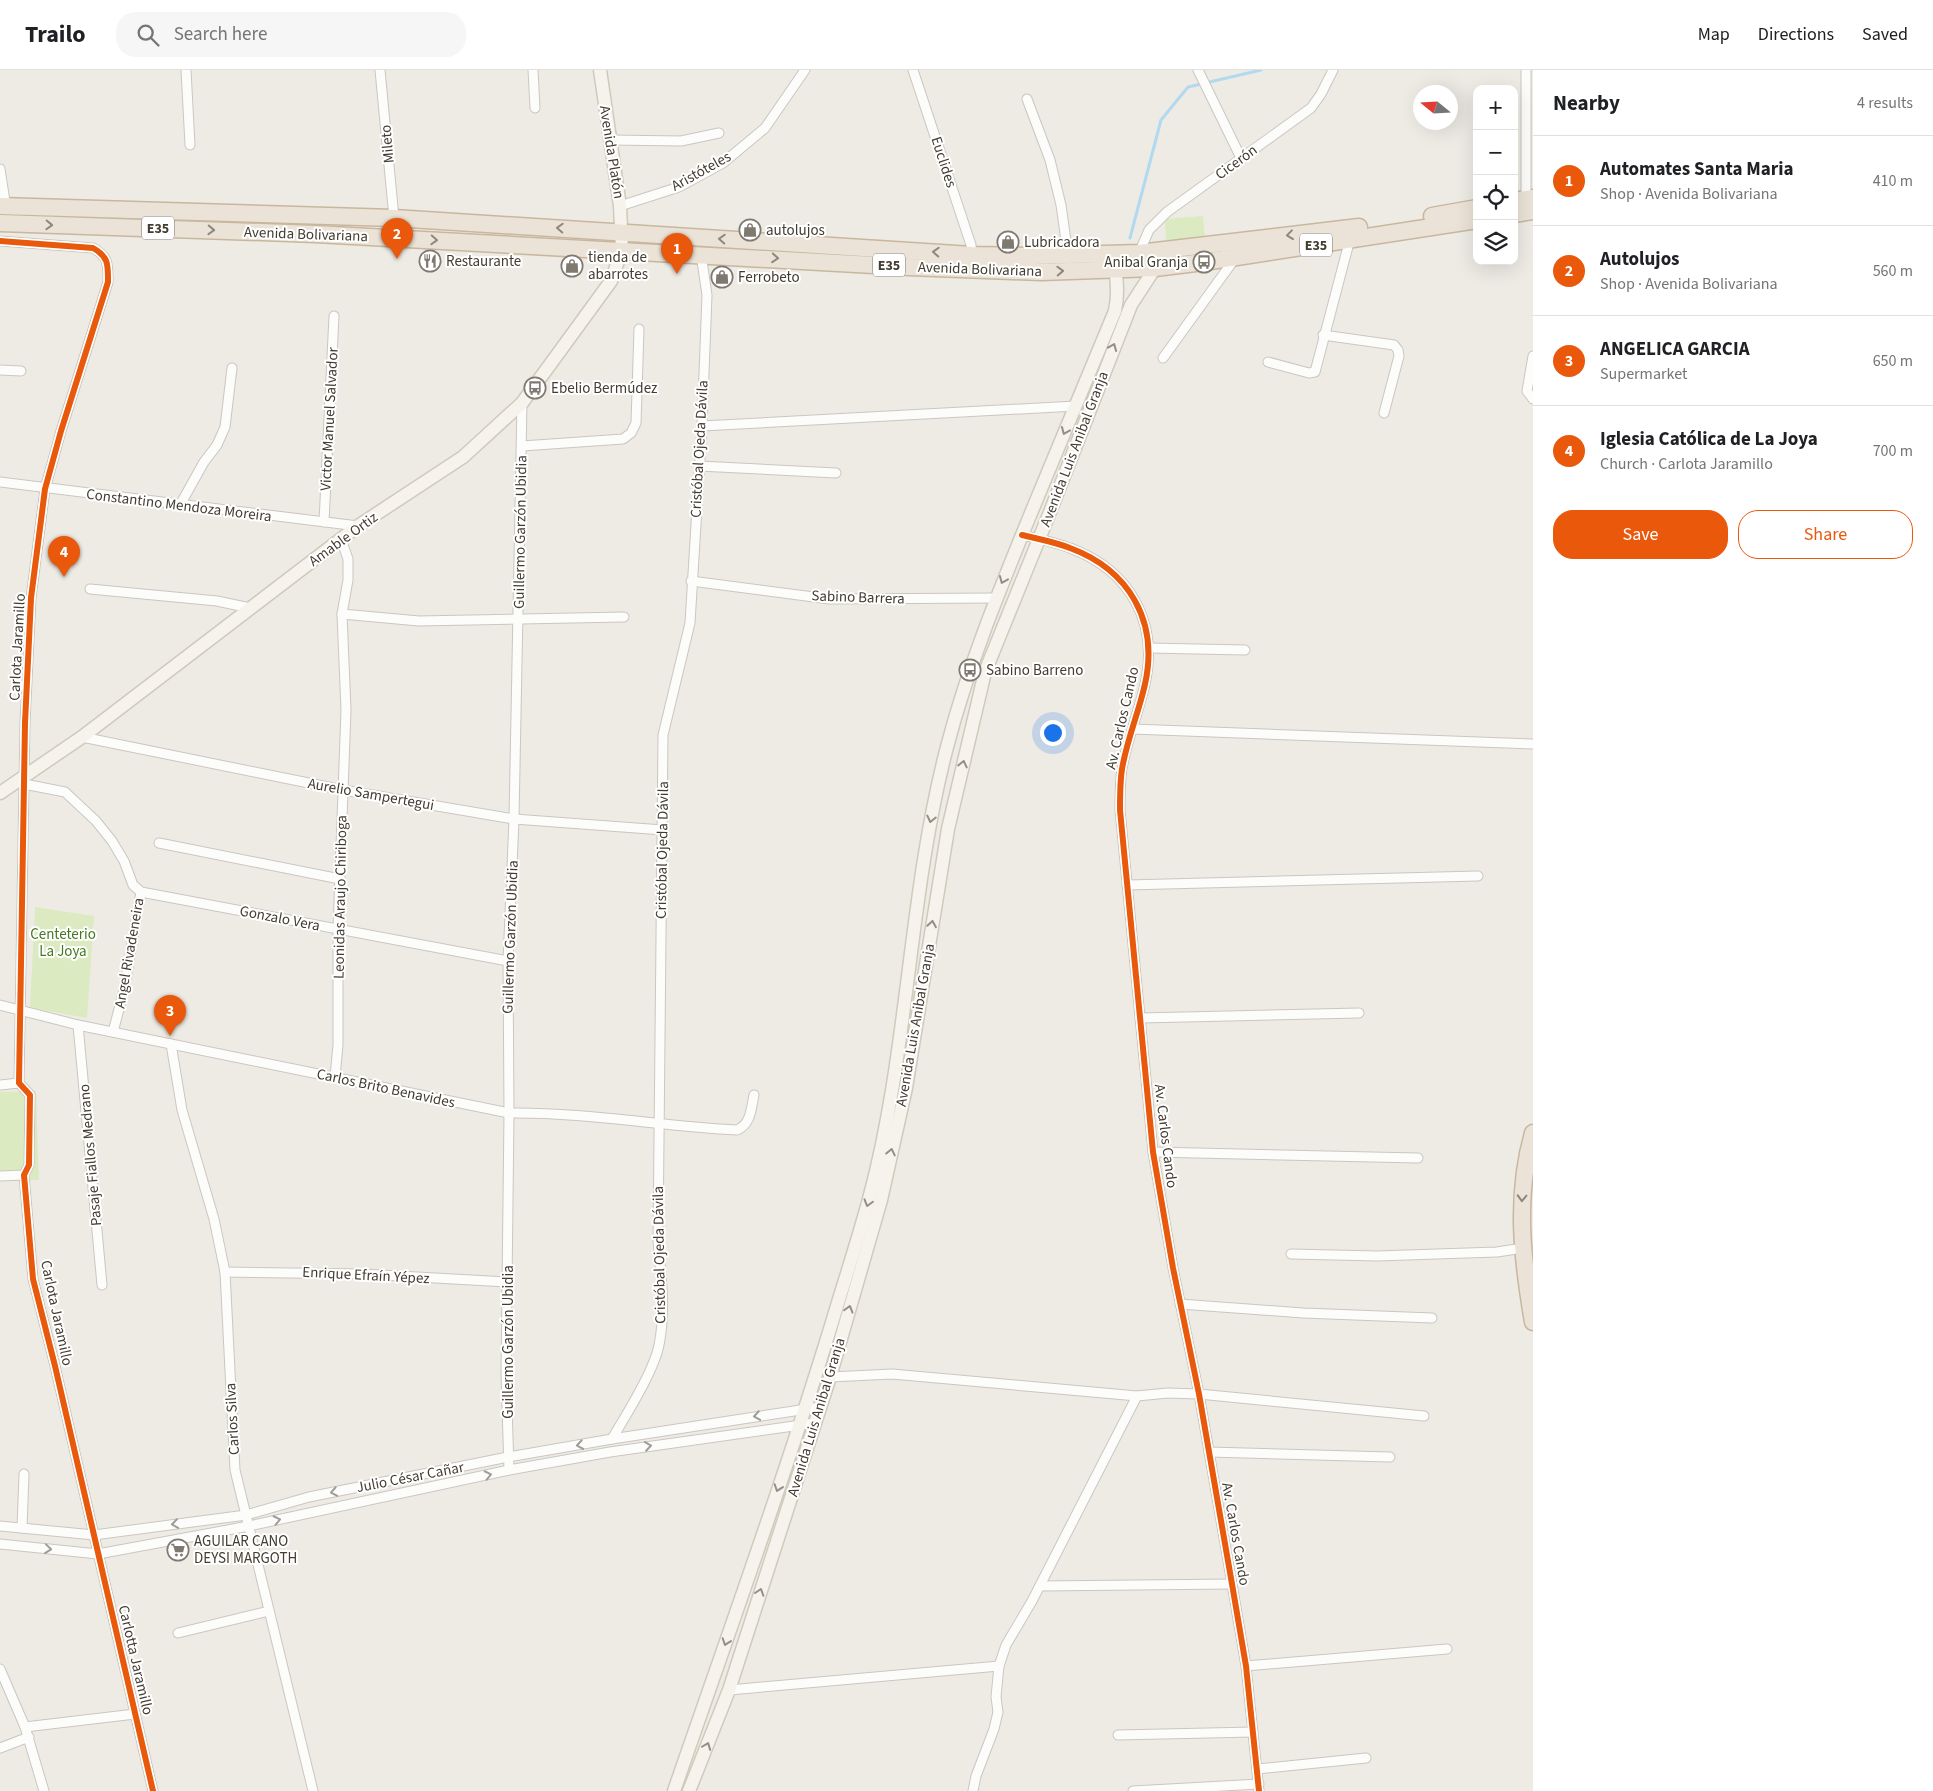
<!DOCTYPE html>
<meta charset="utf-8">
<style>
:root{--surface:#fff;--page:#f6f6f6;--text:#202124;--muted:#757577;--line:#e0e0e0;--accent:#ea580c}
body{margin:0;font-family:"Source Sans 3",sans-serif;background:var(--page);color:var(--text)}
.controls{position:absolute;right:15px;top:15px;display:grid;overflow:hidden;border-radius:10px;box-shadow:0 5px 20px #0002}
.controls button{width:45px;height:45px;display:grid;place-items:center;padding:0;border:0;border-bottom:1px solid var(--line);background:var(--surface);color:var(--text);font:25px sans-serif}
.compass{position:absolute;left:1413px;top:15px;width:45px;height:45px;border-radius:50%;background:var(--surface);box-shadow:0 5px 20px #0002;rotate:288deg}
.you{position:absolute;left:1052px;top:662px;width:18px;height:18px;margin:-12px;border:4px solid #fff;border-radius:50%;background:#1a73e8;box-shadow:0 0 0 8px #1a73e833}
.badge{display:grid;place-items:center;width:32px;height:32px;border-radius:50%;background:var(--accent);color:#fff;font-size:16px;font-weight:700}
.pin{position:absolute;translate:-50% -41px;filter:drop-shadow(0 1px 2px #0008)}
.pin::after{content:'';position:absolute;top:26px;width:18px;height:15px;background:inherit;clip-path:polygon(0 0,100% 0,50% 100%)}
.list{margin:0;padding:0;list-style:none}
h2{display:flex;justify-content:space-between;align-items:center;height:65px;margin:0;padding:0 20px;font-size:21px}
h2 small{font-size:16px;font-weight:400;color:var(--muted)}
.list li{display:grid;grid-template-columns:32px 1fr auto;gap:15px;align-items:center;box-sizing:border-box;height:90px;padding:0 20px;border-top:1px solid var(--line)}
.list b{display:block;font-size:19px;white-space:nowrap}
.list p{margin:0;font-size:16px;white-space:nowrap;color:var(--muted)}
.list em{font-size:16px;font-style:normal;color:var(--muted)}
.actions{display:flex;gap:10px;padding:15px 20px}
.actions a{flex:1;padding:11px 0;border:1px solid var(--accent);border-radius:20px;text-align:center;font-size:18px;color:var(--accent)}
.actions .main{background:var(--accent);color:#fff}
.icon{flex:none;width:28px;height:28px;fill:none;stroke:currentColor;stroke-width:2;stroke-linecap:round;stroke-linejoin:round}
.map{position:relative;flex:none;width:1533px;height:1721px;overflow:hidden}
header{display:flex;align-items:center;gap:30px;box-sizing:border-box;height:70px;padding:0 25px;background:var(--surface);border-bottom:1px solid var(--line)}
header strong{font-size:24px}
nav{display:flex;gap:28px;margin-inline-start:auto;font-size:18px}
.search{width:350px;height:45px;background:var(--page);display:flex;align-items:center;gap:12px;box-sizing:border-box;padding:0 18px;border-radius:20px;color:var(--muted);font-size:19px}
main{display:flex}
aside{flex:1;background:var(--surface)}
.map>svg:first-child{display:block}
.green{fill:#dceac2}
.lines{fill:none;stroke-linecap:round;stroke-linejoin:round}
.stream{stroke:#b1d9f0;stroke-width:3}
.street-casing{stroke:#cac7c1;stroke-width:11}
.secondary-casing{stroke:#cfcabc;stroke-width:15}
.highway-casing{stroke:#c8b79e;stroke-width:19}
.street{stroke:#fcfcfb;stroke-width:9}
.secondary{stroke:#f6f3ec;stroke-width:12}
.highway{stroke:#ebe3d7;stroke-width:16}
.cycleway-casing{stroke:#fff;stroke-width:9}
.cycleway{stroke:#e8590c;stroke-width:6}
.oneway{stroke:#8f877c}
.oneway2{stroke:#948e85}
.oneway3{stroke:#a09c96}
.labels{text-anchor:middle;stroke-width:4;stroke-linejoin:round;paint-order:stroke}
.shield{fill:#fff;stroke:#7b766f;stroke-width:1}
.shield-label{font-size:14px;font-weight:bold;fill:#433c31}
.street-label{font-size:15px;fill:#433c31;stroke:#fff}
.poi-label{font-size:15px;fill:#433c31;stroke:#fff;text-anchor:start}
.park-label{font-size:15px;fill:#457822;stroke:#fff}
</style>
<header>
<strong>Trailo</strong>
<div class="search"><svg class="icon" aria-label="search" viewBox="0 0 24 24"><circle cx="10" cy="10" r="6"/><path d="M15 15l6 6"/></svg>Search here</div>
<nav><a>Map</a><a>Directions</a><a>Saved</a></nav>
</header>
<main>
<div class="map">
<svg width="1533" height="1721" viewBox="0 0 1533 1721">
<rect width="100%" height="100%" fill="#eeebe5"/>
<g class="green">
<polygon points="1203,146 1205,168 1166,170 1165,149"/>
<polygon points="35,837 94,846 87,948 30,938"/>
<polygon points="36,1021 39,1110 0,1111 0,1022"/>
</g>
<g class="lines">
<polyline class="stream" points="1130,168 1161,50 1188,17 1261,0"/>
<g class="street-casing">
<g id="street">
<polyline points="186,0 190,75"/>
<polyline points="380,0 394,148"/>
<polyline points="533,0 535,38"/>
<polyline points="913,0 971,175 972,185"/>
<polyline points="1198,0 1241,88"/>
<polyline points="1526,0 1526,129"/>
<polyline points="1027,29 1050,90 1061,135 1068,185"/>
<polyline points="610,70 681,71 719,63"/>
<polyline points="0,99 6,138"/>
<polyline points="620,136 679,117 723,93 765,58 805,0"/>
<path d="M 0,171 L 93,178 C 109,187 108,195 108,212 L 61,361 L 45,419 L 31,528 L 25,653 L 19,1013 L 30,1025 L 29,1095 L 24,1105 L 33,1209 L 55,1296 L 153,1721"/>
<polyline points="1139,183 1149,160 1167,142 1311,38 1321,24 1333,0"/>
<polyline points="1323,265 1394,275 1398,280 1399,286 1384,343"/>
<polyline points="1533,286 1527,321 1533,329"/>
<polyline points="1163,288 1236,187"/>
<polyline points="1268,292 1309,303 1315,302 1350,169"/>
<polyline points="0,300 21,301"/>
<polyline points="702,356 1076,336"/>
<polyline points="522,376 623,369 631,363 636,353 639,259"/>
<polyline points="699,396 836,403"/>
<polyline points="0,412 358,456"/>
<polyline points="180,435 204,392 217,375 225,357 232,298"/>
<polyline points="324,452 334,246"/>
<path d="M 1022,465 C 1038,469 1055,472 1070,478 C 1129,500 1159,551 1145,614 C 1139,642 1127,669 1122,699 C 1120,712 1120,727 1120,740 L 1153,1082 L 1173,1198 L 1199,1324 L 1232,1514 L 1246,1596 L 1259,1721"/>
<polyline points="691,511 829,529 996,528"/>
<polyline points="90,519 217,531 250,538"/>
<polyline points="342,544 419,551 624,547"/>
<polyline points="1149,578 1245,580"/>
<polyline points="1132,659 1533,674"/>
<polyline points="82,667 343,720 514,749 663,760"/>
<polyline points="24,714 65,722 96,751 112,771 124,791 133,815 141,822 508,891"/>
<polyline points="159,773 340,809"/>
<polyline points="1127,815 1478,806"/>
<path d="M 0,935 L 78,955 L 509,1043 C 585,1042 660,1056 737,1060 C 751,1054 751,1039 754,1025"/>
<polyline points="1140,948 1359,943"/>
<polyline points="78,955 102,1215"/>
<polyline points="113,962 124,920 141,822"/>
<polyline points="171,974 182,1040 214,1149 225,1202 235,1400 313,1721"/>
<polyline points="335,1007 338,975 338,859 346,640 342,544 348,510 348,489 341,469"/>
<polyline points="0,1015 19,1013"/>
<polyline points="1153,1082 1418,1088"/>
<polyline points="0,1106 24,1105"/>
<polyline points="1291,1184 1377,1186 1497,1182 1523,1178"/>
<polyline points="225,1202 364,1204 507,1212"/>
<polyline points="1180,1234 1303,1243 1432,1248"/>
<polyline points="830,1307 892,1304 1137,1326 1168,1323 1199,1324 1424,1346"/>
<path d="M 612,1369 C 626,1345 654,1301 659,1275 C 666,1240 661,1205 658,1171 L 663,665 L 690,553 L 702,356 L 707,225 L 701,184"/>
<polyline points="1209,1382 1390,1387"/>
<polyline points="509,1400 506,1304 509,1043 508,891 514,749 522,333"/>
<polyline points="0,1456 94,1465 246,1445 309,1427 508,1387 612,1369 820,1337"/>
<polyline points="22,1458 24,1404"/>
<polyline points="0,1474 98,1484 249,1456 509,1400 610,1382 815,1353"/>
<polyline points="1040,1516 1232,1514"/>
<polyline points="178,1563 269,1541"/>
<polyline points="1246,1596 1447,1579"/>
<polyline points="0,1599 25,1657 44,1721"/>
<polyline points="729,1620 999,1596"/>
<polyline points="25,1657 135,1644"/>
<polyline points="1118,1665 1253,1662"/>
<polyline points="0,1678 29,1667"/>
<polyline points="1257,1699 1366,1688"/>
<polyline points="973,1721 976,1706 994,1659 998,1642 996,1627 999,1596 1006,1575 1032,1531 1137,1326"/>
<polyline points="1133,1721 1259,1714"/>
</g>
</g>
<g class="secondary-casing">
<g id="secondary">
<polyline points="0,723 82,667 358,456 463,387 522,333 611,211 622,180 620,136 600,0"/>
<path d="M 674,1721 C 731,1556 790,1393 840,1226 C 850,1194 860,1162 869,1129 C 909,981 908,826 947,677 C 968,596 1000,519 1031,443 C 1059,376 1087,308 1115,241 C 1118,226 1118,215 1115,200"/>
<polyline points="689,1721 729,1620 830,1307 881,1130 906,1018 948,759 985,602 1050,442 1131,235 1155,198"/>
</g>
</g>
<g class="highway-casing">
<g id="highway">
<polyline points="1514,131 1533,128"/>
<polyline points="0,136 394,148 972,185 1034,186 1139,183 1359,157"/>
<polyline points="1514,144 1533,141"/>
<polyline points="1432,146 1477,138"/>
<polyline points="0,153 316,164 909,197 1041,202 1155,198 1204,192 1477,150"/>
<path d="M 1533,1063 C 1515,1126 1522,1188 1533,1252"/>
</g>
</g>
<use href="#street" class="street"/>
<use href="#secondary" class="secondary"/>
<use href="#highway" class="highway"/>
<g class="cycleway-casing">
<g id="cycleway">
<path d="M 0,171 L 93,178 C 109,187 108,195 108,212 L 61,361 L 45,419 L 31,528 L 25,653 L 19,1013 L 30,1025 L 29,1095 L 24,1105 L 33,1209 L 55,1296 L 153,1721"/>
<path d="M 1022,465 C 1038,469 1055,472 1070,478 C 1129,500 1159,551 1145,614 C 1139,642 1127,669 1122,699 C 1120,712 1120,727 1120,740 L 1153,1082 L 1173,1198 L 1199,1324 L 1232,1514 L 1246,1596 L 1259,1721"/>
</g>
</g>
<use href="#cycleway" class="cycleway"/>
</g>
<defs><path id="oneway-chevron" d="M-2-3.5L2.5 0L-2 3.5" fill="none" stroke-width="1.6" stroke-linecap="round" stroke-linejoin="round" transform="scale(1.25)"/></defs>
<g class="oneway">
<use href="#oneway-chevron" transform="translate(49 155) rotate(2)"/>
<use href="#oneway-chevron" transform="translate(560 158) rotate(-177)"/>
<use href="#oneway-chevron" transform="translate(211 160) rotate(2)"/>
<use href="#oneway-chevron" transform="translate(1290 165) rotate(173)"/>
<use href="#oneway-chevron" transform="translate(722 169) rotate(-177)"/>
<use href="#oneway-chevron" transform="translate(434 170) rotate(3)"/>
<use href="#oneway-chevron" transform="translate(936 182) rotate(-177)"/>
<use href="#oneway-chevron" transform="translate(775 188) rotate(4)"/>
<use href="#oneway-chevron" transform="translate(1060 201) rotate(-2)"/>
<use href="#oneway-chevron" transform="translate(1522 1128) rotate(92)"/>
</g>
<g class="oneway2">
<use href="#oneway-chevron" transform="translate(1113 277) rotate(-68)"/>
<use href="#oneway-chevron" transform="translate(1065 361) rotate(113)"/>
<use href="#oneway-chevron" transform="translate(1003 510) rotate(113)"/>
<use href="#oneway-chevron" transform="translate(963 694) rotate(-77)"/>
<use href="#oneway-chevron" transform="translate(931 749) rotate(103)"/>
<use href="#oneway-chevron" transform="translate(932 854) rotate(-81)"/>
<use href="#oneway-chevron" transform="translate(891 1082) rotate(-78)"/>
<use href="#oneway-chevron" transform="translate(868 1133) rotate(106)"/>
<use href="#oneway-chevron" transform="translate(849 1239) rotate(-74)"/>
<use href="#oneway-chevron" transform="translate(778 1418) rotate(109)"/>
<use href="#oneway-chevron" transform="translate(760 1522) rotate(-72)"/>
<use href="#oneway-chevron" transform="translate(726 1572) rotate(109)"/>
<use href="#oneway-chevron" transform="translate(707 1676) rotate(-69)"/>
</g>
<g class="oneway3">
<use href="#oneway-chevron" transform="translate(757 1346) rotate(171)"/>
<use href="#oneway-chevron" transform="translate(580 1375) rotate(170)"/>
<use href="#oneway-chevron" transform="translate(648 1376) rotate(-8)"/>
<use href="#oneway-chevron" transform="translate(488 1405) rotate(-12)"/>
<use href="#oneway-chevron" transform="translate(334 1422) rotate(169)"/>
<use href="#oneway-chevron" transform="translate(277 1450) rotate(-12)"/>
<use href="#oneway-chevron" transform="translate(175 1454) rotate(172)"/>
<use href="#oneway-chevron" transform="translate(48 1479) rotate(6)"/>
</g>
<defs>
<g id="shop-ring" transform="scale(1.125)"><circle r="9.5" fill="#fff" stroke="#7f7970" stroke-width="1.5"/><path d="M-5-2.5h2.3a2.7 3.5 0 0 1 5.4 0H5L5.5 6h-11ZM-1.5-2.5h3a1.5 2.3 0 0 0-3 0Z" fill="#7f7970"/></g>
<g id="restaurant-ring" transform="scale(1.125)"><circle r="9.5" fill="#fff" stroke="#7f7970" stroke-width="1.5"/><path d="M-5-6h1v4h1v-4h1v4h1v-4h1v5L-1.5 .5V6h-2V.5L-5-1ZM5-6V6H3V1.5H1.5Q1.5-4 5-6Z" fill="#7f7970"/></g>
<g id="bus-ring" transform="scale(1.125)"><circle r="9.5" fill="#fff" stroke="#7f7970" stroke-width="1.5"/><path d="M-5-6H5V4H4V6H2V4H-2V6H-4V4H-5ZM-3.5-4V0h7V-4ZM-3.5 1.2v1.5H-2V1.2ZM2 1.2v1.5H3.5V1.2Z" fill="#7f7970"/></g>
<g id="supermarket-ring" transform="scale(1.125)"><circle r="9.5" fill="#fff" stroke="#7f7970" stroke-width="1.5"/><path d="M-6-5.5h2.5l.6 2H6L4.5 2H-2.5L-4.4-4H-6ZM-1.5 3.2a1.3 1.3 0 1 0 .1 0ZM3 3.2a1.3 1.3 0 1 0 .1 0Z" fill="#7f7970"/></g>
</defs>
<g fill-rule="evenodd">
<use href="#shop-ring" x="750" y="160"/>
<use href="#shop-ring" x="1008" y="172"/>
<use href="#restaurant-ring" x="430" y="191"/>
<use href="#bus-ring" x="1204" y="192"/>
<use href="#shop-ring" x="572" y="196"/>
<use href="#shop-ring" x="722" y="207"/>
<use href="#bus-ring" x="535" y="318"/>
<use href="#bus-ring" x="970" y="600"/>
<use href="#supermarket-ring" x="178" y="1480"/>
</g>
<g class="labels">
<g class="shield">
<rect x="142" y="146.5" width="32" height="23" rx="4"/>
<rect x="1300" y="163.5" width="32" height="23" rx="4"/>
<rect x="873" y="183.5" width="32" height="23" rx="4"/>
</g>
<g class="shield-label">
<text x="158" y="163">E35</text>
<text x="1316" y="180">E35</text>
<text x="889" y="200">E35</text>
</g>
<g class="street-label">
<text transform="translate(387 74) rotate(-95)" y="5">Mileto</text>
<text transform="translate(612 82) rotate(81)" y="5">Avenida Platón</text>
<text transform="translate(944 92) rotate(72)" y="5">Euclides</text>
<text transform="translate(1236 92) rotate(-36)" y="5">Cicerón</text>
<text transform="translate(701 101) rotate(-29)" y="5">Aristóteles</text>
<text transform="translate(306 164) rotate(2)" y="5">Avenida Bolivariana</text>
<text transform="translate(980 199) rotate(2)" y="5">Avenida Bolivariana</text>
<text transform="translate(329 349) rotate(-87)" y="5">Victor Manuel Salvador</text>
<text transform="translate(699 379) rotate(-87)" y="5">Cristóbal Ojeda Dávila</text>
<text transform="translate(1074 379) rotate(-69)" y="5">Avenida Luis Anibal Granja</text>
<text transform="translate(179 435) rotate(7)" y="5">Constantino Mendoza Moreira</text>
<text transform="translate(520 462) rotate(-89)" y="5">Guillermo Garzón Ubidia</text>
<text transform="translate(343 469) rotate(-36)" y="5">Amable Ortiz</text>
<text transform="translate(858 527) rotate(2)" y="5">Sabino Barrera</text>
<text transform="translate(17 577) rotate(-87)" y="5">Carlota Jaramillo</text>
<text transform="translate(1122 648) rotate(-77)" y="5">Av. Carlos Cando</text>
<text transform="translate(371 724) rotate(10)" y="5">Aurelio Sampertegui</text>
<text transform="translate(662 780) rotate(-89)" y="5">Cristóbal Ojeda Dávila</text>
<text transform="translate(340 827) rotate(-89)" y="5">Leonidas Araujo Chiriboga</text>
<text transform="translate(280 848) rotate(11)" y="5">Gonzalo Vera</text>
<text transform="translate(510 867) rotate(-88)" y="5">Guillermo Garzón Ubidia</text>
<text transform="translate(129 883) rotate(-80)" y="5">Angel Rivadeneira</text>
<text transform="translate(915 955) rotate(-80)" y="5">Avenida Luis Anibal Granja</text>
<text transform="translate(386 1018) rotate(12)" y="5">Carlos Brito Benavides</text>
<text transform="translate(1166 1066) rotate(83)" y="5">Av. Carlos Cando</text>
<text transform="translate(90 1085) rotate(-95)" y="5">Pasaje Fiallos Medrano</text>
<text transform="translate(659 1185) rotate(-91)" y="5">Cristóbal Ojeda Dávila</text>
<text transform="translate(366 1205) rotate(3)" y="5">Enrique Efraín Yépez</text>
<text transform="translate(57 1243) rotate(78)" y="5">Carlota Jaramillo</text>
<text transform="translate(508 1272) rotate(-90)" y="5">Guillermo Garzón Ubidia</text>
<text transform="translate(816 1347) rotate(-73)" y="5">Avenida Luis Anibal Granja</text>
<text transform="translate(232 1349) rotate(-93)" y="5">Carlos Silva</text>
<text transform="translate(410 1407) rotate(-11)" y="5">Julio César Cañar</text>
<text transform="translate(1236 1464) rotate(80)" y="5">Av. Carlos Cando</text>
<text transform="translate(136 1590) rotate(77)" y="5">Carlotta Jaramillo</text>
</g>
<g class="poi-label">
<text x="766" y="165">autolujos</text>
<text x="1024" y="177">Lubricadora</text>
<text x="588" y="192">tienda de<tspan x="588" dy="17">abarrotes</tspan></text>
<text x="446" y="196">Restaurante</text>
<text x="1188" y="197" text-anchor="end">Anibal Granja</text>
<text x="738" y="212">Ferrobeto</text>
<text x="551" y="323">Ebelio Bermúdez</text>
<text x="986" y="605">Sabino Barreno</text>
<text x="194" y="1476">AGUILAR CANO<tspan x="194" dy="17">DEYSI MARGOTH</tspan></text>
</g>
<g class="park-label">
<text x="63" y="869">Centeterio<tspan x="63" dy="17">La Joya</tspan></text>
</g>
</g>
</svg>
<div class="controls">
<button>+</button>
<button>−</button>
<button><svg class="icon" aria-label="locate" viewBox="0 0 24 24"><circle cx="12" cy="12" r="6"/><path d="M12 2v4M12 18v4M2 12h4M18 12h4"/></svg></button>
<button><svg class="icon" aria-label="layers" viewBox="0 0 24 24"><path d="M12 4l9 5-9 5-9-5zM3 14l9 5 9-5"/></svg></button>
</div>
<svg class="compass" viewBox="-18 -18 36 36"><path d="M0-13l5 13h-10z" fill="#e53935"/><path d="M0 13l5-13h-10z" fill="#757577"/></svg>
<div class="you"></div>
<div class="pin badge" style="left:677px;top:204px">1</div>
<div class="pin badge" style="left:397px;top:189px">2</div>
<div class="pin badge" style="left:170px;top:966px">3</div>
<div class="pin badge" style="left:64px;top:507px">4</div>
</div>
<aside>
<h2>Nearby<small>4 results</small></h2>
<ul class="list">
<li><span class="badge">1</span><div><b>Automates Santa Maria</b><p>Shop · Avenida Bolivariana</p></div><em>410 m</em></li>
<li><span class="badge">2</span><div><b>Autolujos</b><p>Shop · Avenida Bolivariana</p></div><em>560 m</em></li>
<li><span class="badge">3</span><div><b>ANGELICA GARCIA</b><p>Supermarket</p></div><em>650 m</em></li>
<li><span class="badge">4</span><div><b>Iglesia Católica de La Joya</b><p>Church · Carlota Jaramillo</p></div><em>700 m</em></li>
</ul>
<div class="actions"><a class="main">Save</a><a>Share</a></div>
</aside>
</main>
